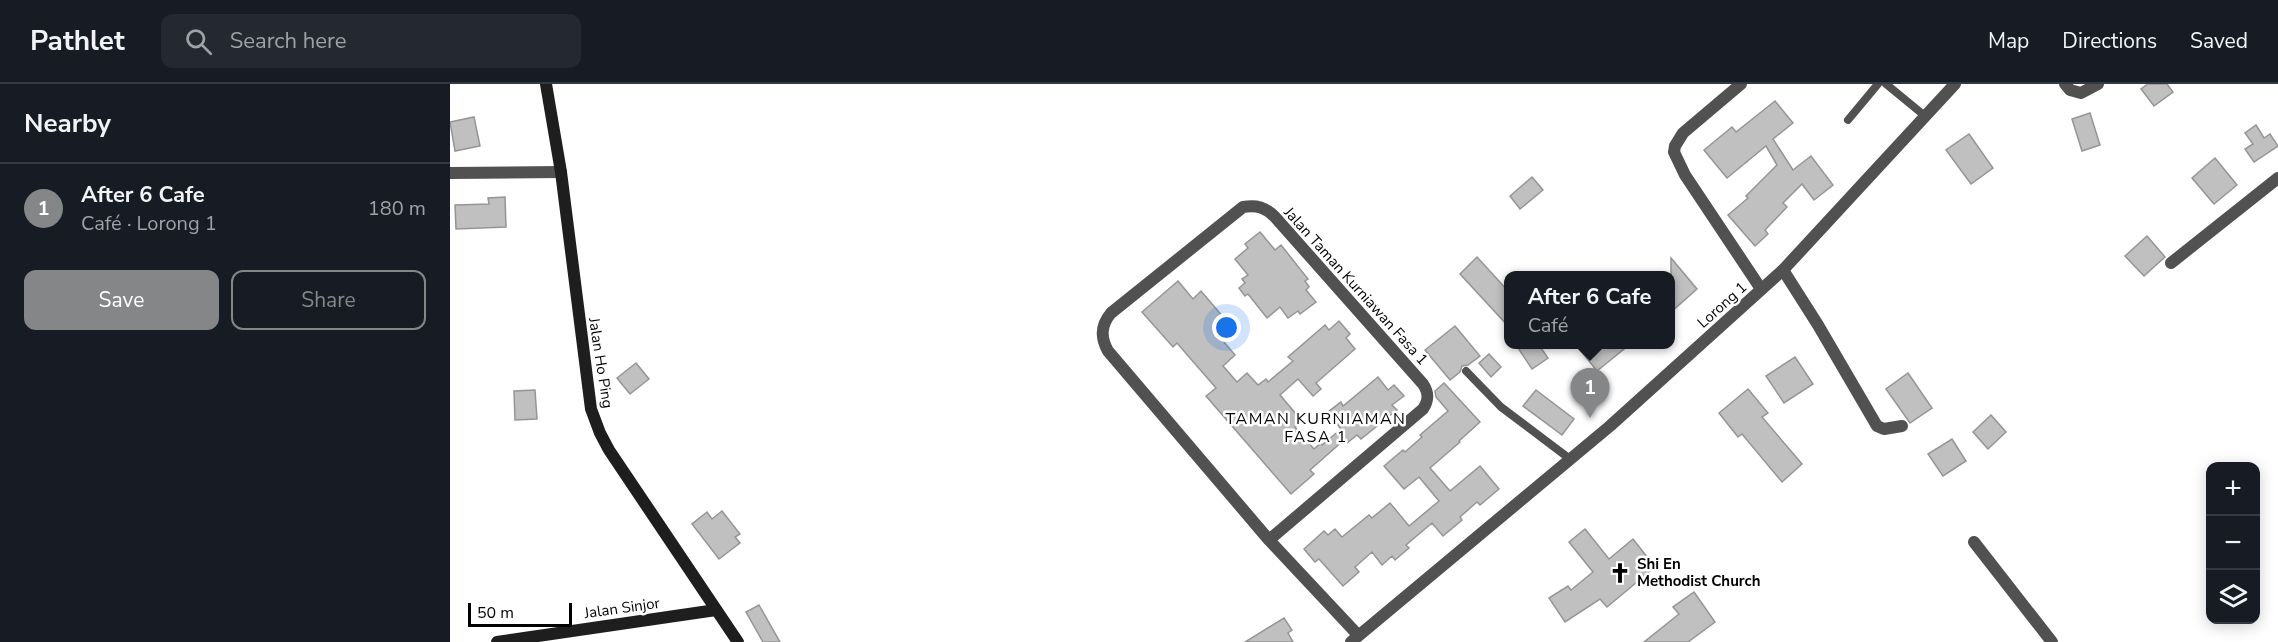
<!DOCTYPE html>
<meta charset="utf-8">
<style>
:root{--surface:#171b24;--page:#242831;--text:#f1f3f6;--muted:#9ea1a6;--line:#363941;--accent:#858687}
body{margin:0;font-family:"Nunito Sans",sans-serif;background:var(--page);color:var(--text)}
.controls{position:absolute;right:18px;bottom:18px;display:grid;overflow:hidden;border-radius:12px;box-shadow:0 3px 15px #0003}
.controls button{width:54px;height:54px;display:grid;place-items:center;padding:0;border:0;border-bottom:2px solid var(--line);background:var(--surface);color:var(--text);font:30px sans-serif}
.scale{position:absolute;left:18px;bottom:15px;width:104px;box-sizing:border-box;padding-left:6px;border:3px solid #000;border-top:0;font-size:16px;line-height:21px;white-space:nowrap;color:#000;-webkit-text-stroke:4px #fff;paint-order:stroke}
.you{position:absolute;left:777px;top:244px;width:21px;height:21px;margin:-15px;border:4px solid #fff;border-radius:50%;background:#1a73e8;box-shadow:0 0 0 9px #1a73e833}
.badge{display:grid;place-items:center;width:39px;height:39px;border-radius:50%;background:var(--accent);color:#fff;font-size:20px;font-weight:700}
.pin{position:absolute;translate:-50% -50px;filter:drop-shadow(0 2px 3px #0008)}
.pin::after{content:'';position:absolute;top:32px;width:21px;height:18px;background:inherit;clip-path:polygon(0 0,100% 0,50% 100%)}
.popup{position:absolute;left:1054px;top:187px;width:171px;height:78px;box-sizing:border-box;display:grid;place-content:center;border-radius:12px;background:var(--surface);filter:drop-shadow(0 2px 4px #0005);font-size:20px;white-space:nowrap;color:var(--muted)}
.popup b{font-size:22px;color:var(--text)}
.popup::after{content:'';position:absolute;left:50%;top:100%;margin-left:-12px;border:12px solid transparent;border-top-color:var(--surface)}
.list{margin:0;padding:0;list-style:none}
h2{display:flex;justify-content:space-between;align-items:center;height:78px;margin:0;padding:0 24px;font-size:26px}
h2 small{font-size:20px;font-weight:400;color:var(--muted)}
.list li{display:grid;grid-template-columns:39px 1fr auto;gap:18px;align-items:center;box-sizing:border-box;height:90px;padding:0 24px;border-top:2px solid var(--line)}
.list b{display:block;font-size:22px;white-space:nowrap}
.list p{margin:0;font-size:20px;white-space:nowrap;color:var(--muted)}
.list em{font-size:20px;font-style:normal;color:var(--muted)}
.actions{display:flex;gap:12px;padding:18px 24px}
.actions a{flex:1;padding:14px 0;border:2px solid var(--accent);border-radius:12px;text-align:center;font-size:21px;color:var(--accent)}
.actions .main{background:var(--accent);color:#fff}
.icon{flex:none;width:33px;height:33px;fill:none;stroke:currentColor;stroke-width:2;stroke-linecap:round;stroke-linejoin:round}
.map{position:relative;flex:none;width:1828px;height:558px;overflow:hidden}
header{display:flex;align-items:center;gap:36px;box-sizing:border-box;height:84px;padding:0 30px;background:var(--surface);border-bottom:2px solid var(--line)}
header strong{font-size:28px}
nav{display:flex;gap:33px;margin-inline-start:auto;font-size:21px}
.search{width:420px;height:54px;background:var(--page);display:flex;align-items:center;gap:15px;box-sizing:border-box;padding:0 21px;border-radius:12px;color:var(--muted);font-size:22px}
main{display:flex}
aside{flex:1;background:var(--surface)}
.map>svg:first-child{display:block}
.building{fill:#c0c0c0;stroke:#959595;stroke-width:1.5}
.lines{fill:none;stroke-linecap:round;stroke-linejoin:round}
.lane{stroke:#515151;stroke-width:8}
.street{stroke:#515151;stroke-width:12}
.secondary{stroke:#1e1e1e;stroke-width:12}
.labels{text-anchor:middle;stroke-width:5;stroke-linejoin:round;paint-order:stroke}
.street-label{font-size:15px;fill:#000;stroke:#fff}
.poi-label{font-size:15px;font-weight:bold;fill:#000;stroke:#fff;text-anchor:start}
.neighbourhood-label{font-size:16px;letter-spacing:1.5px;fill:#000;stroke:#fff}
</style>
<header>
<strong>Pathlet</strong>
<div class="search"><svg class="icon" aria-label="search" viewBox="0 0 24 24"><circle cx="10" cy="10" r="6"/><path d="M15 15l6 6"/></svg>Search here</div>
<nav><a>Map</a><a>Directions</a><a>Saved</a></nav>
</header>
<main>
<aside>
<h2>Nearby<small></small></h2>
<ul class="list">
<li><span class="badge">1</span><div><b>After 6 Cafe</b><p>Café · Lorong 1</p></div><em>180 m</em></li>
</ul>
<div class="actions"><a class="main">Save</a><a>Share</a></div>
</aside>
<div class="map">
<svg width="1828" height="558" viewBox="0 0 1828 558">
<rect width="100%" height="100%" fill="#fff"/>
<g class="building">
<polygon points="1698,0 1717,0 1723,8 1704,22 1691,5"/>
<polygon points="1325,17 1343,39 1323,55 1343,86 1361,72 1383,101 1364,116 1352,100 1333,119 1337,123 1315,146 1318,150 1305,162 1278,131 1298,114 1296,112 1327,81 1316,62 1277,94 1254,66 1282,43 1286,48"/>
<polygon points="1640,29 1650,61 1632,67 1622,35"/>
<polygon points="24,33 30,62 5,67 0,38"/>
<polygon points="1806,41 1814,54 1820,50 1828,62 1804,78 1795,65 1803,60 1795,49"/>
<polygon points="1519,50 1543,84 1521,100 1496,66"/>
<polygon points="1765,74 1787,101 1764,120 1742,94"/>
<polygon points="1082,93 1093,106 1070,125 1060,112"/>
<polygon points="55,113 56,143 6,145 5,121 39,120 38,114"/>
<polygon points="810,148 825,166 831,161 858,195 855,197 859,203 856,206 866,218 850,230 848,227 838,234 830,223 817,234 798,210 795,212 789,204 795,199 792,195 798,191 785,175 798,164 795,160"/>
<polygon points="1697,152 1715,173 1694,192 1675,172"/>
<polygon points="1027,173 1059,208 1059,243 1010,190"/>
<polygon points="1221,174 1247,205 1221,228"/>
<polygon points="728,197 743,215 751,207 786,248 774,258 785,271 773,282 787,298 797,289 808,301 816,295 818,298 843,277 838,273 875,241 879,246 889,237 900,250 896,254 905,265 866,299 871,305 863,312 848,295 830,311 852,337 845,343 864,365 871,359 872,361 891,345 878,328 891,318 893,322 928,293 938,306 944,301 954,312 942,321 947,326 911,355 907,351 897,359 894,356 860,386 864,390 841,410 756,312 766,304 727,259 723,263 692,228"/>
<polygon points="1005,242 1030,272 1018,281 1012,282 1010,288 1000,296 975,266"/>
<polygon points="1066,261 1089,261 1098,274 1082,285"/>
<polygon points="1126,261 1179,261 1147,287"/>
<polygon points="1039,270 1051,283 1041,293 1029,279"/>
<polygon points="1345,273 1363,300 1334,319 1316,292"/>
<polygon points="186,279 199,295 180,310 167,294"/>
<polygon points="1458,289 1482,324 1460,339 1436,305"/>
<polygon points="994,299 1030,338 1009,357 1010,358 980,384 1000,407 1030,382 1049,405 1030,421 1027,418 1010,433 1012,436 993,452 982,439 956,461 959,464 945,476 942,472 932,481 922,468 905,483 909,488 893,502 869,475 865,478 854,465 874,447 878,451 885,445 892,453 919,431 922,434 940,419 959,442 989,417 969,393 954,405 934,382 953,366 955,368 972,353 970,351 998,327 986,313 985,307"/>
<polygon points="1298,305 1318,329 1312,333 1352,380 1332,398 1292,350 1288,353 1269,329"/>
<polygon points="85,306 87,335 65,336 64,307"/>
<polygon points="1086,306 1124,335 1112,351 1073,322"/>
<polygon points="1541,331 1556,348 1538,365 1523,348"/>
<polygon points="1502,355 1516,377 1493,392 1478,370"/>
<polygon points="272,427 290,450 285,453 290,459 269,475 242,440 257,428 262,435"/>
<polygon points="1135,445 1159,475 1183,455 1205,483 1157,523 1150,515 1115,538 1099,514 1118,502 1121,506 1143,488 1119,458"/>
<polygon points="1244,508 1265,538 1238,558 1194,558 1229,530 1223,523"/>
<polygon points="309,521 330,558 313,558 296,528"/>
<polygon points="834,534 842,546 838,549 843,558 795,558"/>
</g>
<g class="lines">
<g class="lane">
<polyline points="1436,0 1475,32"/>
<polyline points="1398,36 1428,0"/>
<polyline points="1016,287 1051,323 1120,375"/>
</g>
<g class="street">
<polyline points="1291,0 1233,49 1225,62 1224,68 1235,91 1311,205"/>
<polyline points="1615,0 1620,6 1631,9 1648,0"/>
<polyline points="0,89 111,88"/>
<polyline points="1721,179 1828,94"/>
<polyline points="1333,186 1368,241 1427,342 1434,345 1452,342"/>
<path d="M 819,456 L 973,325 C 979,316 979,309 973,300 L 825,133 C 815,123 807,121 793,123 L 661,229 C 651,241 650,253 658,267 L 819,456 L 908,551"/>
<polyline points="1524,458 1602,558"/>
<polyline points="901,558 1160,342 1333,186 1505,0"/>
</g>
<g class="secondary">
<polyline points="96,0 111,88 141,325 150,349 159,366 288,558"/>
<polyline points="47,558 266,526"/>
</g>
</g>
<defs>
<g id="church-bare" transform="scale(1.62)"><path d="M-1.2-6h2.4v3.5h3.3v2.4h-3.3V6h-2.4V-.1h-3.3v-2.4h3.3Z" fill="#000" stroke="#fff" stroke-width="2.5" paint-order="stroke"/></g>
</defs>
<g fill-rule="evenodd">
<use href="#church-bare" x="1170" y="489"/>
</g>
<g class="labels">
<g class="street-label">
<text transform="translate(906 202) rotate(48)" y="5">Jalan Taman Kurniawan Fasa 1</text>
<text transform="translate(1272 221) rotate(-42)" y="5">Lorong 1</text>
<text transform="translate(151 279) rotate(81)" y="5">Jalan Ho Ping</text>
<text transform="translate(172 524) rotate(-8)" y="5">Jalan Sinjor</text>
</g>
<g class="poi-label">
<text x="1187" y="485">Shi En<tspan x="1187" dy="17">Methodist Church</tspan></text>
</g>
<g class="neighbourhood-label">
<text x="866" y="340">TAMAN KURNIAMAN<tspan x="866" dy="18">FASA 1</tspan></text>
</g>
</g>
</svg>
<div class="controls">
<button>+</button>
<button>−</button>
<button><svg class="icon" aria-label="layers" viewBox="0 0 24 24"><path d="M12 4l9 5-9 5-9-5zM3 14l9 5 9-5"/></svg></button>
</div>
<div class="scale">50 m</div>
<div class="you"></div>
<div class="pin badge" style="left:1140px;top:334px">1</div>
<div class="popup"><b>After 6 Cafe</b>Café</div>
</div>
</main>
